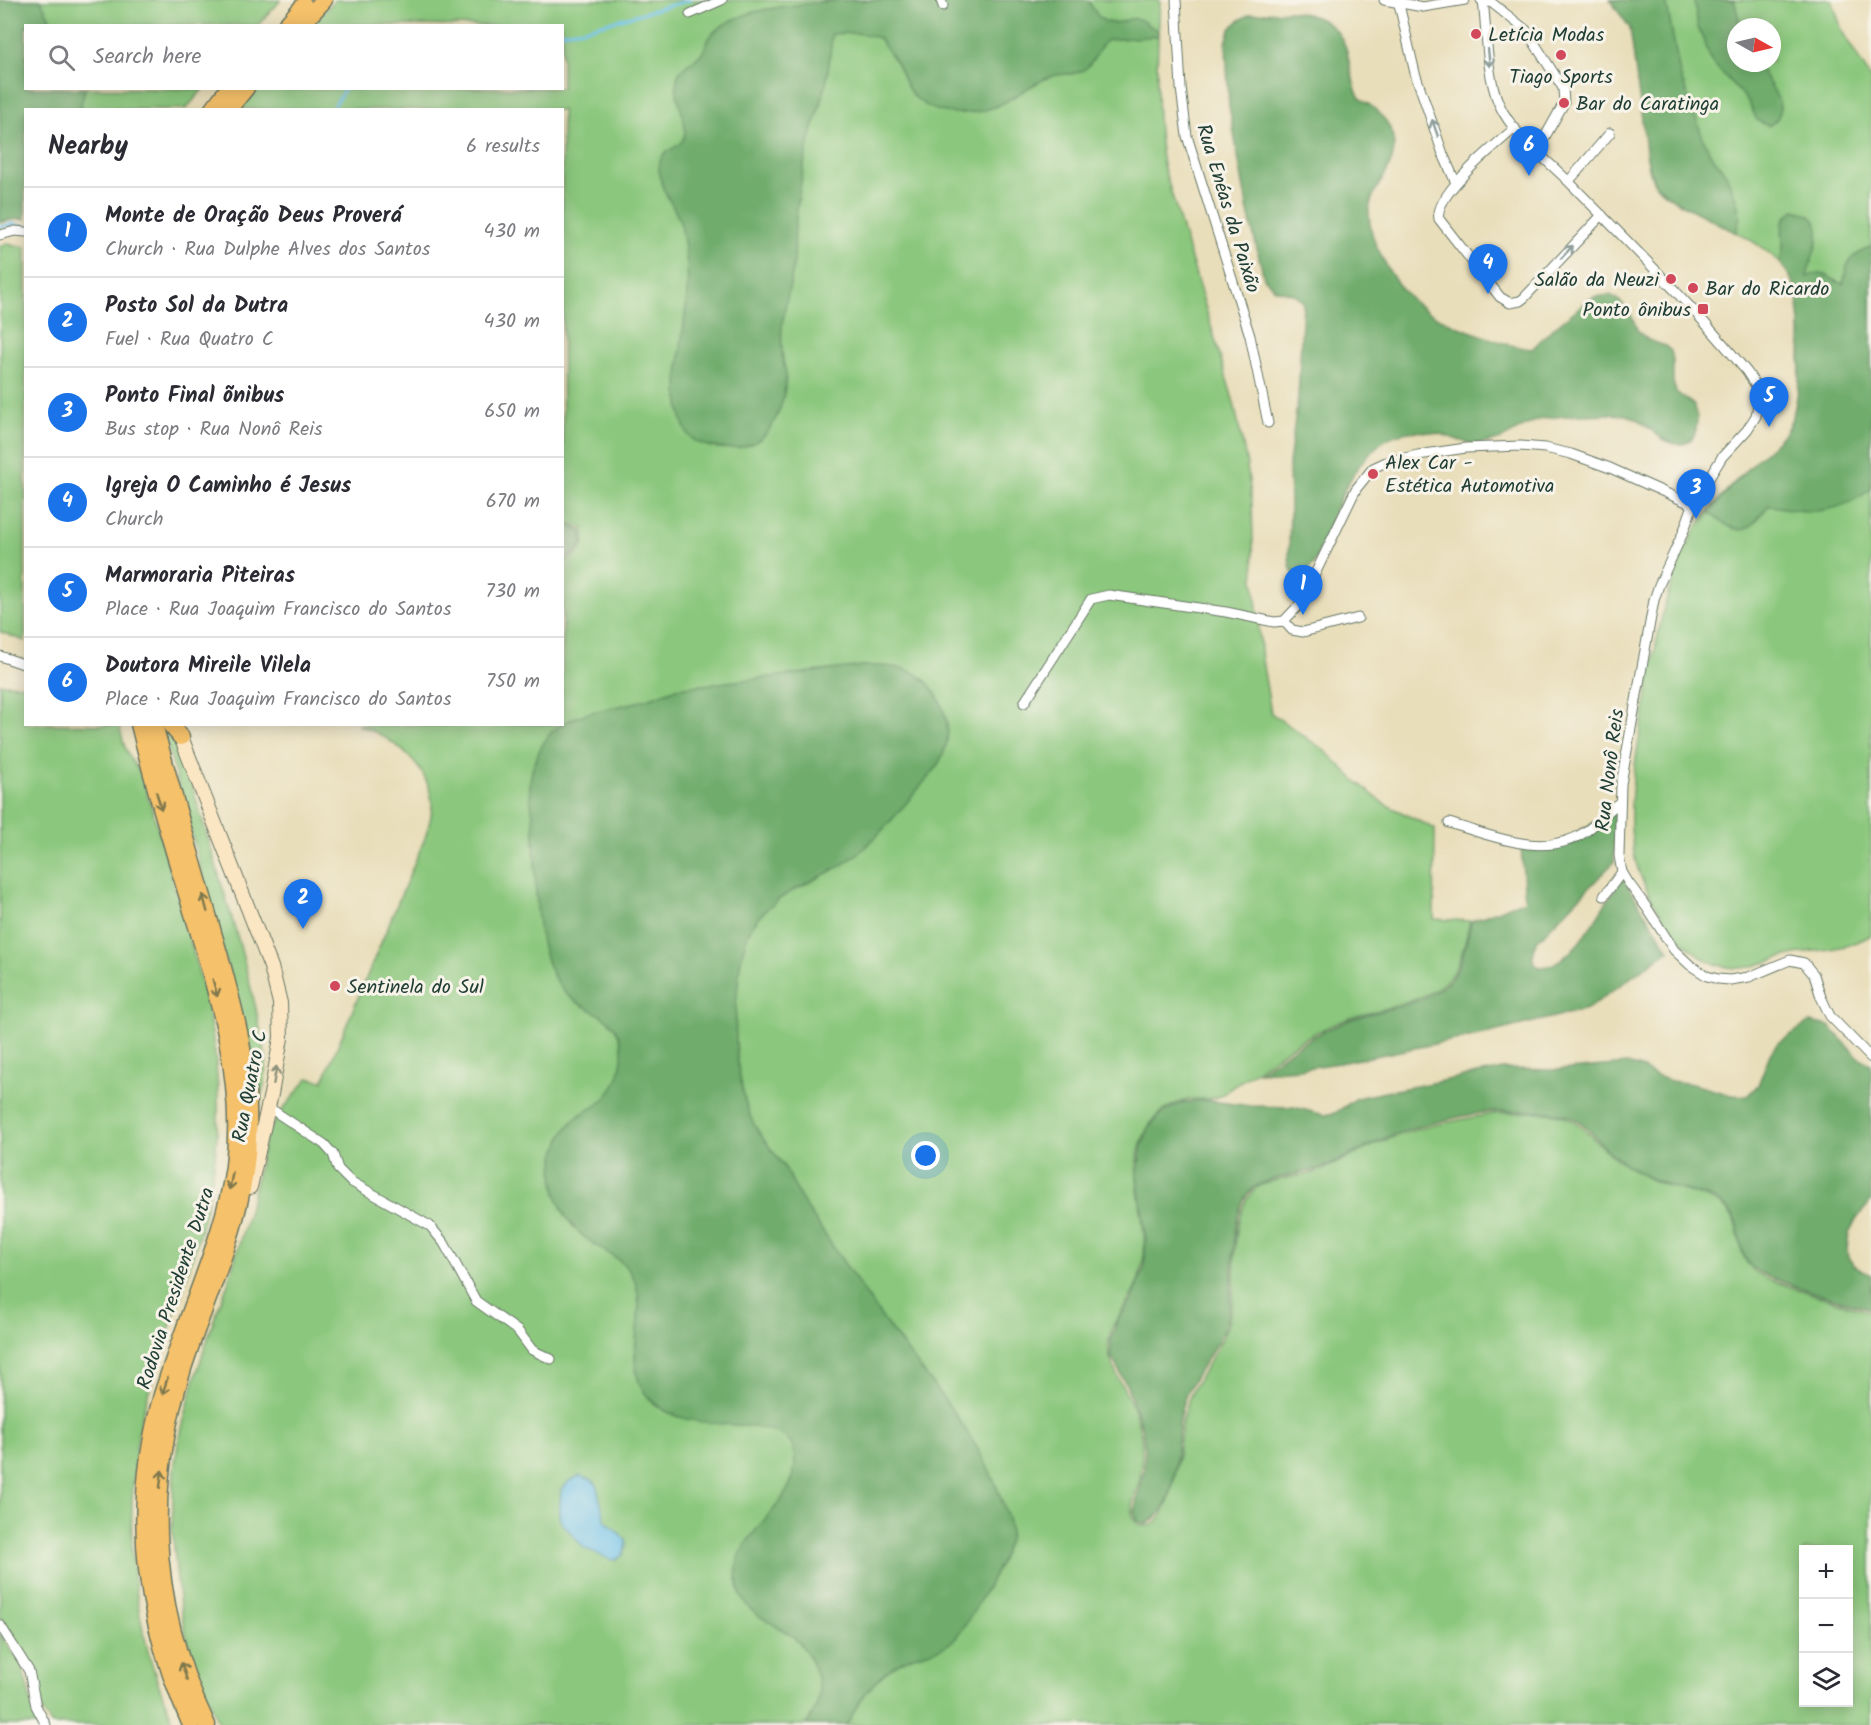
<!DOCTYPE html>
<meta charset="utf-8">
<style>
:root{--surface:#fff;--page:#f7f7f7;--text:#2b2b33;--muted:#7c7c81;--line:#e1e1e2;--accent:#1a73e8}
body{margin:0;font-family:Kalam,sans-serif;background:var(--page);color:var(--text)}
.controls{position:absolute;right:18px;bottom:18px;display:grid;overflow:hidden;border-radius:0px;box-shadow:0 3px 15px #0003}
.controls button{width:54px;height:54px;display:grid;place-items:center;padding:0;border:0;border-bottom:2px solid var(--line);background:var(--surface);color:var(--text);font:30px sans-serif}
.compass{position:absolute;left:1727px;top:18px;width:54px;height:54px;border-radius:50%;background:var(--surface);box-shadow:0 3px 15px #0003;rotate:98deg}
.you{position:absolute;left:926px;top:1156px;width:21px;height:21px;margin:-15px;border:4px solid #fff;border-radius:50%;background:#1a73e8;box-shadow:0 0 0 9px #1a73e833}
.badge{display:grid;place-items:center;width:39px;height:39px;border-radius:50%;background:var(--accent);color:#fff;font-size:20px;font-weight:700}
.pin{position:absolute;translate:-50% -50px;filter:drop-shadow(0 2px 3px #0008)}
.pin::after{content:'';position:absolute;top:32px;width:21px;height:18px;background:inherit;clip-path:polygon(0 0,100% 0,50% 100%)}
.list{margin:0;padding:0;list-style:none}
h2{display:flex;justify-content:space-between;align-items:center;height:78px;margin:0;padding:0 24px;font-size:26px}
h2 small{font-size:20px;font-weight:400;color:var(--muted)}
.list li{display:grid;grid-template-columns:39px 1fr auto;gap:18px;align-items:center;box-sizing:border-box;height:90px;padding:0 24px;border-top:2px solid var(--line)}
.list b{display:block;font-size:22px;white-space:nowrap}
.list p{margin:0;font-size:20px;white-space:nowrap;color:var(--muted)}
.list em{font-size:20px;font-style:normal;color:var(--muted)}
.icon{flex:none;width:33px;height:33px;fill:none;stroke:currentColor;stroke-width:2;stroke-linecap:round;stroke-linejoin:round}
.map{position:relative;flex:none;width:1871px;height:1725px;overflow:hidden}
.search{position:absolute;background:var(--surface);box-shadow:0 3px 15px #0003;left:24px;top:24px;width:540px;height:66px;display:flex;align-items:center;gap:15px;box-sizing:border-box;padding:0 21px;border-radius:0px;color:var(--muted);font-size:22px}
.panel{position:absolute;background:var(--surface);box-shadow:0 3px 15px #0003;left:24px;top:108px;width:540px;height:618px;border-radius:0px}
.map>svg:first-child{display:block}
.green{fill:#8bc77d;stroke:#558258;stroke-width:1.5;fill-rule:evenodd}
.forest{fill:#70ac6c;stroke:#487450;stroke-width:1.5}
.water{fill:#6ec3eb;stroke:#468090;stroke-width:1.5}
.lines{fill:none;stroke-linecap:round;stroke-linejoin:round}
.stream{stroke:#6ec3eb;stroke-width:3}
.street-casing{stroke:#667563;stroke-width:11}
.secondary-casing{stroke:#667563;stroke-width:16}
.highway-casing{stroke:#667563;stroke-width:19}
.street{stroke:#fff;stroke-width:9}
.secondary{stroke:#fbe6c4;stroke-width:14}
.highway{stroke:#f5c16b;stroke-width:16}
.oneway{stroke:#8f9e9a}
.oneway2{stroke:#7f784d}
.oneway3{stroke:#8d927c}
.poi-dot{fill:#d1495b;stroke:#f7f3e8;stroke-width:2}
.labels{text-anchor:middle;stroke-width:6;stroke-linejoin:round;paint-order:stroke}
.poi-label{font-size:20px;fill:#1f3d34;stroke:#f7f3e8;text-anchor:start}
.street-label{font-size:20px;fill:#1f3d34;stroke:#f7f3e8}
</style>
<div class="map">
<svg width="1871" height="1725" viewBox="0 0 1871 1725">
<rect width="100%" height="100%" fill="#f7f3e8"/>
<filter id="ink" filterUnits="userSpaceOnUse"><feTurbulence type="fractalNoise" baseFrequency=".0167" numOctaves="2"/><feDisplacementMap in="SourceGraphic" scale="12" xChannelSelector="R" yChannelSelector="G"/><feConvolveMatrix kernelMatrix="1 2 1 2 8 2 1 2 1" color-interpolation-filters="sRGB"/></filter>
<filter id="wash" filterUnits="userSpaceOnUse"><feTurbulence type="fractalNoise" baseFrequency=".008" numOctaves="4" result="noise"/><feDisplacementMap in="SourceGraphic" scale="24" xChannelSelector="R" yChannelSelector="G"/><feGaussianBlur stdDeviation="1.35" result="paint"/><feColorMatrix in="noise" values="0 0 0 0 0 0 0 0 0 0 0 0 0 0 0 0 0 1.4 0 .05"/><feComposite in="paint" operator="in"/></filter>
<g filter="url(#wash)">
<rect width="100%" height="100%" fill="#e9deba"/>
<g class="green">
<polygon points="0,0 281,0 258,25 26,26 26,88 203,89 186,109 26,110 25,219 17,219 0,222"/>
<path d="M 335,0 L 1160,0 C 1157,56 1154,109 1163,165 L 1234,403 L 1246,459 L 1252,503 L 1254,578 L 1262,660 L 1271,713 L 1324,750 L 1355,780 L 1383,803 L 1435,829 L 1434,919 L 1470,921 C 1465,942 1461,967 1445,982 C 1425,1002 1383,1008 1357,1016 C 1339,1021 1320,1030 1304,1039 C 1282,1051 1262,1067 1241,1081 C 1233,1086 1225,1094 1217,1097 C 1210,1100 1206,1099 1198,1099 C 1176,1099 1154,1113 1145,1133 C 1125,1176 1148,1212 1144,1255 C 1142,1270 1137,1287 1129,1300 C 1119,1317 1106,1330 1109,1352 C 1112,1373 1129,1393 1135,1413 C 1143,1434 1144,1457 1140,1479 C 1138,1490 1129,1504 1133,1516 C 1135,1523 1140,1526 1147,1526 C 1175,1523 1179,1443 1182,1422 C 1188,1383 1220,1356 1229,1319 C 1239,1282 1229,1241 1244,1205 C 1247,1197 1254,1188 1262,1185 C 1280,1177 1300,1178 1318,1171 C 1342,1162 1364,1149 1388,1139 C 1416,1128 1450,1122 1480,1116 C 1498,1112 1549,1110 1566,1117 C 1584,1124 1594,1141 1609,1153 C 1621,1163 1636,1172 1649,1179 C 1670,1189 1715,1195 1728,1211 C 1743,1228 1735,1255 1754,1271 C 1762,1277 1771,1280 1780,1283 C 1810,1294 1841,1303 1871,1312 L 1871,1725 L 219,1725 L 195,1665 L 185,1631 L 179,1599 L 172,1528 L 174,1469 L 178,1444 L 194,1381 L 214,1319 L 228,1283 L 249,1210 L 266,1136 L 281,1112 L 308,1078 L 323,1081 L 425,838 C 429,824 434,811 431,797 C 426,762 388,735 358,725 L 562,724 L 563,563 C 578,555 588,547 583,528 L 563,521 L 562,110 L 238,109 L 256,89 L 562,88 L 562,26 L 312,25 ZM 1804,1550 L 1848,1550 L 1848,1702 L 1804,1702 Z"/>
<path d="M 1610,0 L 1832,0 L 1843,33 L 1871,79 L 1871,935 C 1843,952 1821,948 1791,955 C 1762,961 1747,975 1716,964 C 1680,952 1640,890 1634,854 C 1625,808 1637,751 1645,706 C 1655,648 1663,590 1691,538 C 1704,513 1732,484 1753,464 C 1765,453 1781,442 1788,427 C 1801,402 1801,347 1800,318 C 1799,304 1797,287 1789,274 C 1771,245 1723,226 1693,210 C 1681,203 1665,197 1656,185 C 1647,174 1647,155 1646,141 C 1643,114 1639,86 1635,58 C 1633,48 1633,36 1629,26 C 1625,17 1617,8 1610,0 ZM 1736,27 L 1772,27 L 1772,63 L 1736,63 Z"/>
<polygon points="8,244 26,247 25,641 0,632 0,245"/>
<path d="M 0,684 L 25,685 L 26,724 L 119,725 C 122,735 123,745 128,754 C 133,764 140,771 143,781 C 158,826 170,871 183,916 C 202,981 220,1046 218,1114 C 216,1223 170,1313 142,1415 C 137,1433 136,1453 134,1472 C 126,1559 138,1645 175,1725 L 52,1725 L 43,1713 L 29,1661 L 0,1616 Z"/>
<polygon points="162,725 182,752 239,942 255,1004 266,1060 265,1083 258,1105 251,1055"/>
<polygon points="0,1634 22,1666 33,1710 41,1725 0,1725"/>
</g>
<g class="forest">
<polygon points="0,0 41,0 53,25 26,26 26,88 85,89 80,109 26,110 25,219 17,219 0,222"/>
<path d="M 838,0 L 1088,0 C 1098,17 1102,27 1124,21 C 1128,19 1133,18 1138,19 C 1146,21 1150,28 1158,30 L 1158,36 L 1107,40 C 1097,48 1095,62 1085,69 C 1074,77 1061,72 1049,77 C 1034,83 1020,94 1005,102 C 979,116 942,119 918,100 C 905,90 903,73 895,61 C 889,53 884,46 879,38 L 857,33 L 832,34 C 830,53 829,73 824,92 C 818,114 810,136 805,159 C 801,181 797,205 795,228 C 794,238 795,249 794,260 C 792,283 784,305 782,328 C 781,338 782,351 783,360 C 784,366 786,371 786,376 C 786,389 782,406 776,418 C 765,442 746,451 720,448 C 707,447 690,442 685,429 C 666,382 692,315 687,264 C 685,251 684,234 680,222 C 673,202 659,190 659,168 C 660,143 686,154 685,128 C 684,112 672,91 678,75 C 683,64 695,62 702,53 C 707,46 707,37 715,31 C 748,4 798,7 838,0 Z"/>
<polygon points="1610,0 1666,0 1680,74 1703,138 1710,153 1726,174 1736,199 1740,216 1736,233 1674,200 1656,185 1653,179 1647,158 1630,28"/>
<path d="M 1694,0 L 1734,0 L 1741,27 L 1736,27 L 1736,63 L 1757,63 C 1766,82 1797,111 1768,126 L 1757,120 L 1748,101 L 1712,62 L 1698,27 Z"/>
<path d="M 1289,11 C 1315,14 1337,22 1346,48 C 1349,57 1349,66 1352,75 C 1354,81 1355,91 1359,96 C 1361,100 1366,102 1370,105 C 1384,116 1393,127 1394,146 C 1394,174 1371,185 1369,212 C 1369,229 1374,241 1381,255 C 1403,302 1429,317 1475,333 C 1495,340 1512,347 1532,349 L 1551,330 L 1586,302 L 1594,297 L 1611,295 L 1622,303 L 1631,315 L 1638,331 L 1648,340 L 1665,346 L 1671,351 L 1673,359 L 1673,382 L 1676,392 L 1695,406 C 1698,418 1699,442 1682,444 C 1660,447 1647,419 1626,415 C 1610,413 1551,415 1536,421 C 1511,431 1507,442 1477,444 C 1466,444 1457,440 1447,436 C 1425,429 1400,429 1381,443 C 1345,471 1332,520 1315,561 C 1309,571 1305,576 1293,573 L 1290,566 L 1289,554 L 1290,507 L 1289,463 L 1298,398 L 1303,302 L 1296,295 L 1275,289 L 1264,278 L 1248,212 L 1229,106 L 1227,67 L 1226,43 L 1230,29 L 1238,21 L 1250,14 Z"/>
<path d="M 1795,210 C 1836,219 1811,252 1807,277 C 1826,267 1826,279 1843,284 L 1847,266 L 1853,257 L 1871,246 L 1871,489 C 1849,506 1823,514 1796,510 C 1786,509 1778,506 1768,506 C 1763,512 1758,519 1752,525 C 1739,538 1721,521 1709,513 C 1724,495 1738,478 1755,461 C 1766,451 1780,441 1788,428 C 1803,402 1804,315 1794,286 C 1791,277 1786,270 1780,263 C 1781,257 1783,250 1783,244 C 1783,228 1778,220 1795,210 Z"/>
<path d="M 563,523 L 581,530 C 587,547 576,553 563,561 Z"/>
<path d="M 863,666 C 880,666 898,665 914,673 C 936,683 951,718 947,741 C 945,752 940,762 934,771 C 910,797 888,828 861,851 C 829,880 779,886 753,925 C 741,944 739,972 737,994 C 733,1031 737,1084 751,1118 C 759,1137 774,1151 785,1168 C 792,1180 797,1193 805,1205 C 828,1240 852,1274 876,1309 C 920,1373 978,1429 1003,1504 C 1007,1515 1012,1527 1009,1539 C 1005,1559 965,1631 950,1643 C 940,1651 923,1652 911,1657 C 880,1670 861,1695 847,1725 L 806,1725 C 811,1717 816,1710 818,1700 C 822,1680 809,1650 793,1637 C 773,1621 745,1616 738,1587 C 725,1535 792,1513 795,1465 C 795,1459 795,1450 792,1445 C 771,1409 681,1443 645,1393 C 621,1360 650,1312 633,1277 C 624,1259 606,1253 591,1242 C 561,1222 546,1184 557,1150 C 560,1140 566,1127 574,1120 C 580,1113 590,1110 597,1105 C 615,1093 623,1070 622,1050 C 619,1009 581,1015 561,988 C 530,948 537,866 533,817 C 532,806 529,794 530,783 C 531,767 541,743 552,732 C 574,711 610,709 637,702 C 651,698 664,693 677,688 Z"/>
<path d="M 1615,810 L 1614,862 L 1537,941 L 1533,950 L 1533,961 L 1538,967 C 1574,969 1604,903 1622,877 L 1669,950 L 1587,1009 L 1489,1033 L 1345,1062 L 1300,1069 L 1258,1072 C 1288,1052 1316,1032 1350,1020 C 1380,1009 1416,1007 1442,987 C 1462,972 1466,944 1471,921 L 1525,900 L 1521,847 L 1552,847 Z"/>
<path d="M 1810,1022 L 1829,1026 L 1860,1059 L 1871,1064 L 1871,1201 L 1855,1221 L 1849,1234 L 1847,1249 L 1848,1258 L 1854,1265 L 1871,1275 L 1871,1309 C 1841,1301 1812,1293 1784,1282 C 1774,1278 1763,1275 1754,1269 C 1735,1254 1744,1228 1730,1211 C 1717,1195 1694,1194 1676,1188 C 1666,1185 1655,1181 1646,1176 C 1634,1170 1621,1161 1610,1152 C 1594,1139 1588,1122 1566,1115 C 1545,1109 1512,1111 1490,1112 C 1465,1114 1415,1127 1391,1136 C 1366,1146 1342,1161 1317,1169 C 1298,1175 1265,1177 1251,1190 C 1227,1213 1236,1283 1228,1315 C 1220,1351 1187,1378 1181,1411 C 1175,1441 1181,1510 1146,1524 L 1137,1521 L 1134,1511 L 1144,1470 L 1145,1449 L 1142,1428 L 1127,1386 L 1111,1356 L 1111,1339 L 1117,1321 L 1131,1301 L 1144,1268 L 1146,1239 L 1137,1176 L 1142,1144 L 1149,1128 L 1156,1119 L 1167,1110 L 1181,1103 L 1202,1100 L 1250,1106 L 1294,1107 L 1324,1115 L 1335,1113 L 1357,1098 L 1370,1095 L 1503,1069 L 1557,1070 L 1627,1064 L 1641,1068 L 1654,1075 L 1671,1081 L 1693,1084 L 1731,1095 L 1747,1096 L 1758,1085 L 1770,1054 L 1777,1044 Z"/>
</g>
<polygon class="water" points="580,1476 592,1480 596,1484 605,1520 625,1539 626,1544 623,1555 615,1560 609,1559 584,1548 562,1523 559,1516 561,1491 569,1481"/>
<g class="lines">
<g class="stream">
<polyline points="562,32 584,29 690,0"/>
<polyline points="332,110 345,88"/>
<polyline points="0,227 14,224 26,226"/>
</g>
</g>
</g>
<g filter="url(#ink)">
<g class="lines">
<g class="street-casing">
<g id="street">
<polyline points="941,0 943,6"/>
<polyline points="1176,0 1181,88 1187,136 1250,336 1268,423"/>
<polyline points="1384,0 1423,7 1465,0"/>
<polyline points="1398,0 1415,73 1443,154 1456,183"/>
<polyline points="1481,0 1492,3 1526,30 1563,88 1564,103 1537,151"/>
<path d="M 1483,0 C 1487,32 1486,74 1499,104 C 1514,137 1548,160 1572,185 C 1632,246 1693,306 1747,372 L 1758,389 L 1759,399 L 1756,416 L 1747,430 L 1722,457 L 1693,505 L 1683,533 L 1659,585 L 1654,600 L 1621,784 L 1619,856 L 1622,872 L 1628,882 L 1647,908 L 1674,950 L 1690,965 L 1707,976 L 1718,979 L 1730,980 L 1749,977 L 1790,960 L 1804,963 L 1814,975 L 1821,997 L 1830,1016 L 1871,1058"/>
<polyline points="690,14 722,0"/>
<path d="M 1515,128 C 1497,144 1433,195 1439,219 L 1500,297 L 1510,303 L 1520,301 L 1524,298 L 1602,215"/>
<polyline points="1569,181 1610,133"/>
<polyline points="0,235 15,231 26,232"/>
<polyline points="1284,621 1292,630 1303,632 1358,618"/>
<polyline points="0,656 26,665"/>
<polyline points="1024,703 1091,599 1109,595 1226,612 1274,622 1284,621 1301,603 1356,489 1373,468 1386,462 1418,455 1466,448 1521,446 1545,448 1571,454 1610,468 1693,505"/>
<path d="M 1449,823 C 1490,835 1545,860 1585,832 C 1598,823 1607,811 1620,802"/>
<polyline points="1604,896 1622,872"/>
<polyline points="271,1109 324,1144 333,1154 338,1169 350,1181 430,1226 444,1243 476,1301 518,1331 532,1350 551,1359"/>
<polyline points="0,1625 29,1671 36,1706 46,1725"/>
</g>
</g>
<g class="secondary-casing">
<polyline id="secondary" points="181,737 271,967 280,1003 281,1038 271,1094 250,1187"/>
</g>
<g class="highway-casing">
<g id="highway">
<polyline points="285,26 304,5"/>
<polyline points="300,26 324,0"/>
<polyline points="212,110 229,88"/>
<polyline points="228,110 246,88"/>
<path d="M 139,724 C 155,789 174,853 194,917 C 219,997 244,1081 234,1166 C 228,1210 213,1251 198,1292 C 185,1326 173,1361 162,1395 C 130,1508 143,1619 191,1725"/>
<path d="M 154,724 C 172,793 193,861 212,929 C 233,1003 251,1059 248,1138 C 246,1209 216,1275 192,1342 C 144,1473 147,1598 207,1725"/>
<polyline points="170,724 181,737"/>
</g>
</g>
<use href="#street" class="street"/>
<use href="#secondary" class="secondary"/>
<use href="#highway" class="highway"/>
</g>
<defs><path id="oneway-shaft" d="M-6 0H5M1.5-3L5.5 0L1.5 3" fill="none" stroke-width="1.6" stroke-linecap="round" stroke-linejoin="round" transform="scale(1.5)"/></defs>
<g class="oneway">
<use href="#oneway-shaft" transform="translate(1489 58) rotate(84)"/>
<use href="#oneway-shaft" transform="translate(1435 128) rotate(-109)"/>
<use href="#oneway-shaft" transform="translate(1567 252) rotate(-47)"/>
</g>
<g class="oneway2">
<use href="#oneway-shaft" transform="translate(159 801) rotate(73)"/>
<use href="#oneway-shaft" transform="translate(205 903) rotate(-105)"/>
<use href="#oneway-shaft" transform="translate(215 988) rotate(75)"/>
<use href="#oneway-shaft" transform="translate(231 1181) rotate(101)"/>
<use href="#oneway-shaft" transform="translate(165 1386) rotate(108)"/>
<use href="#oneway-shaft" transform="translate(161 1479) rotate(-83)"/>
<use href="#oneway-shaft" transform="translate(184 1671) rotate(-108)"/>
</g>
<use class="oneway3" href="#oneway-shaft" transform="translate(275 1075) rotate(-80)"/>
</g>
<g class="poi-dot">
<circle cx="1476" cy="34" r="6"/>
<circle cx="1561" cy="55" r="6"/>
<circle cx="1564" cy="103" r="6"/>
<circle cx="1671" cy="279" r="6"/>
<circle cx="1693" cy="288" r="6"/>
<rect x="1697" y="303" width="12" height="12" rx="3"/>
<circle cx="1373" cy="474" r="6"/>
<circle cx="335" cy="986" r="6"/>
</g>
<g class="labels">
<g class="poi-label">
<text x="1488" y="41">Letícia Modas</text>
<text x="1561" y="83" text-anchor="middle">Tiago Sports</text>
<text x="1576" y="110">Bar do Caratinga</text>
<text x="1659" y="286" text-anchor="end">Salão da Neuzi</text>
<text x="1705" y="295">Bar do Ricardo</text>
<text x="1691" y="316" text-anchor="end">Ponto ônibus</text>
<text x="1385" y="469">Alex Car -<tspan x="1385" dy="23">Estética Automotiva</tspan></text>
<text x="347" y="993">Sentinela do Sul</text>
</g>
<g class="street-label">
<text transform="translate(1229 208) rotate(73)" y="7">Rua Enéas da Paixão</text>
<text transform="translate(1609 770) rotate(-83)" y="7">Rua Nonô Reis</text>
<text transform="translate(249 1086) rotate(-79)" y="7">Rua Quatro C</text>
<text transform="translate(175 1288) rotate(-72)" y="7">Rodovia Presidente Dutra</text>
</g>
</g>
</svg>
<div class="controls">
<button>+</button>
<button>−</button>
<button><svg class="icon" aria-label="layers" viewBox="0 0 24 24"><path d="M12 4l9 5-9 5-9-5zM3 14l9 5 9-5"/></svg></button>
</div>
<svg class="compass" viewBox="-18 -18 36 36"><path d="M0-13l5 13h-10z" fill="#e53935"/><path d="M0 13l5-13h-10z" fill="#7c7c81"/></svg>
<div class="you"></div>
<div class="pin badge" style="left:1303px;top:615px">1</div>
<div class="pin badge" style="left:303px;top:929px">2</div>
<div class="pin badge" style="left:1696px;top:519px">3</div>
<div class="pin badge" style="left:1488px;top:294px">4</div>
<div class="pin badge" style="left:1769px;top:427px">5</div>
<div class="pin badge" style="left:1529px;top:176px">6</div>
<div class="search"><svg class="icon" aria-label="search" viewBox="0 0 24 24"><circle cx="10" cy="10" r="6"/><path d="M15 15l6 6"/></svg>Search here</div>
<section class="panel">
<h2>Nearby<small>6 results</small></h2>
<ul class="list">
<li><span class="badge">1</span><div><b>Monte de Oração Deus Proverá</b><p>Church · Rua Dulphe Alves dos Santos</p></div><em>430 m</em></li>
<li><span class="badge">2</span><div><b>Posto Sol da Dutra</b><p>Fuel · Rua Quatro C</p></div><em>430 m</em></li>
<li><span class="badge">3</span><div><b>Ponto Final õnibus</b><p>Bus stop · Rua Nonô Reis</p></div><em>650 m</em></li>
<li><span class="badge">4</span><div><b>Igreja O Caminho é Jesus</b><p>Church</p></div><em>670 m</em></li>
<li><span class="badge">5</span><div><b>Marmoraria Piteiras</b><p>Place · Rua Joaquim Francisco do Santos</p></div><em>730 m</em></li>
<li><span class="badge">6</span><div><b>Doutora Mireile Vilela</b><p>Place · Rua Joaquim Francisco do Santos</p></div><em>750 m</em></li>
</ul>
</section>
</div>
